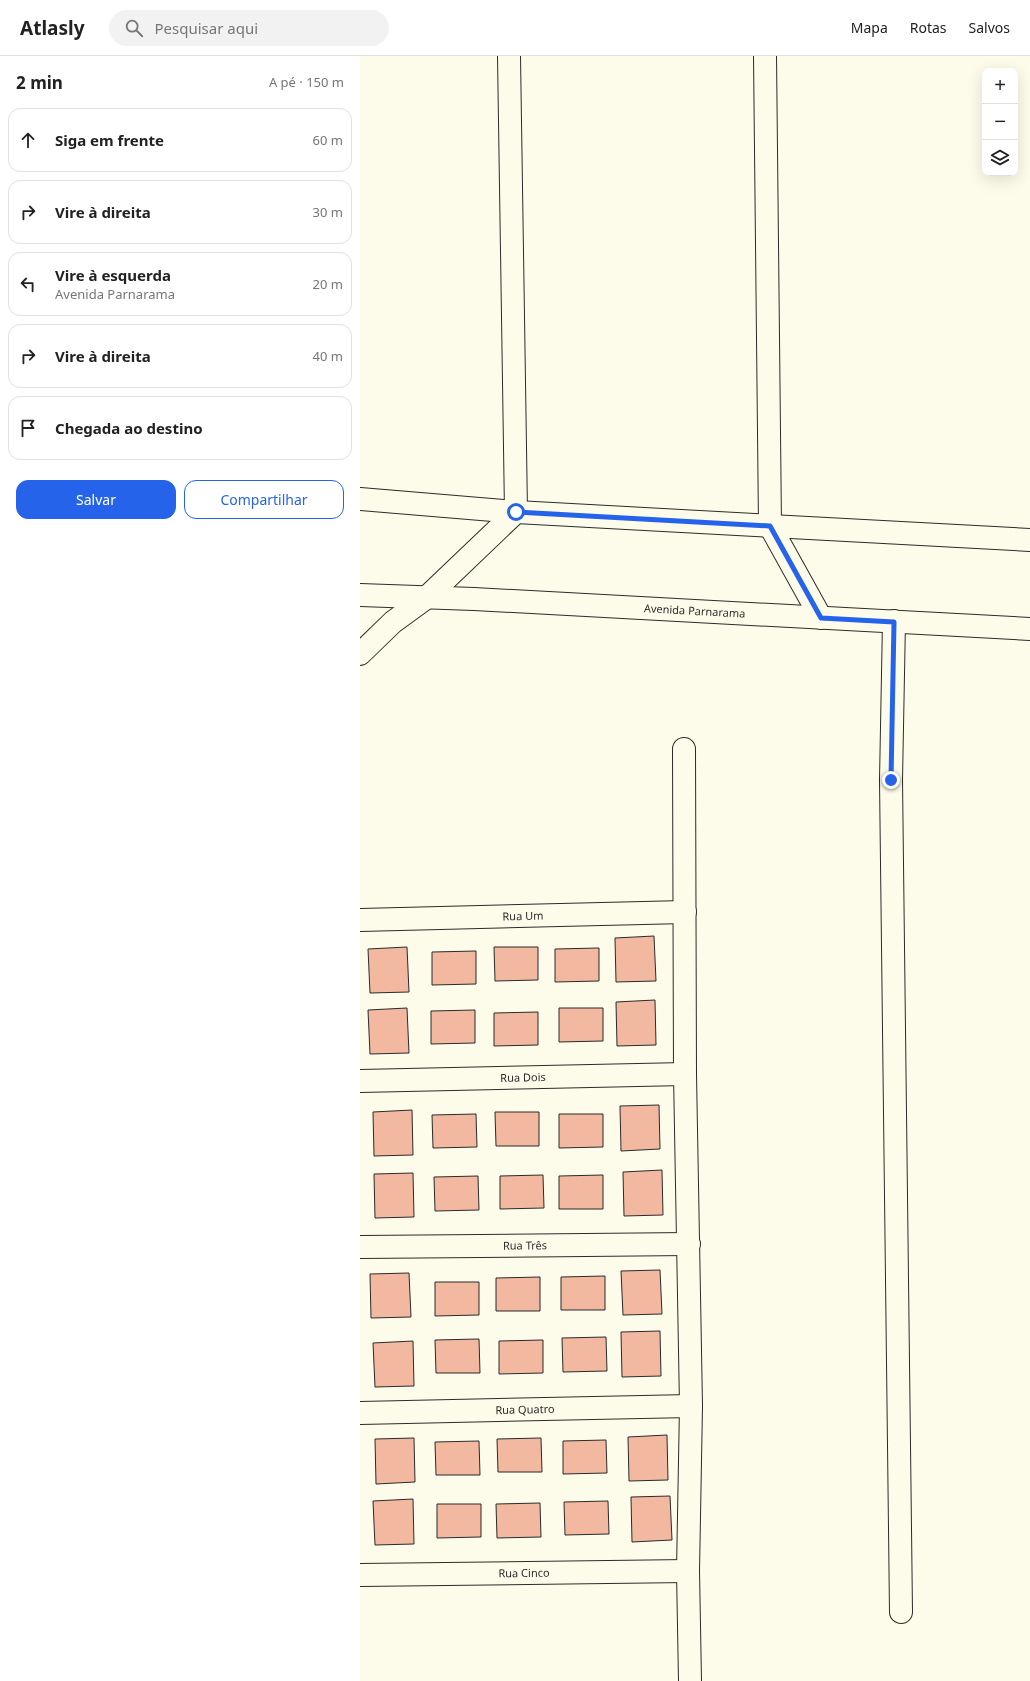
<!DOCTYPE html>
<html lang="pt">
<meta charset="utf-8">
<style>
:root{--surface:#fff;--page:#f2f2f2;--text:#222;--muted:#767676;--line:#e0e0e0;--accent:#2563eb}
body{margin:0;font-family:"Noto Sans",sans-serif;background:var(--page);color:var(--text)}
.controls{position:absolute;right:12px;top:12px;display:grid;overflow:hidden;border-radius:8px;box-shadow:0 4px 16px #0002}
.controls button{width:36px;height:36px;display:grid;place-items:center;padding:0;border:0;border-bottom:1px solid var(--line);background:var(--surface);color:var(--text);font:20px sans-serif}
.stop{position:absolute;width:12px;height:12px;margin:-9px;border:3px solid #2563eb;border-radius:50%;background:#fff}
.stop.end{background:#2563eb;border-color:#fff;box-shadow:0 1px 4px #0008}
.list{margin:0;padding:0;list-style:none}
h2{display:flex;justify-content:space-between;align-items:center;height:52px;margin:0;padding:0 16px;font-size:17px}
h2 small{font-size:13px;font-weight:400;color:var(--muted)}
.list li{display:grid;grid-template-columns:26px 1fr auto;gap:12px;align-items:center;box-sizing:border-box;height:64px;margin:0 8px 8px;padding:0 8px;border:1px solid var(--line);border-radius:12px}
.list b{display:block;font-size:15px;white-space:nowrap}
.list p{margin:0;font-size:13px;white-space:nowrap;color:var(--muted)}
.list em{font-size:13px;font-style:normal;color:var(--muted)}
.actions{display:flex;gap:8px;padding:12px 16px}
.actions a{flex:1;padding:9px 0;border:1px solid var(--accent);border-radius:12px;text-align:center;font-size:14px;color:var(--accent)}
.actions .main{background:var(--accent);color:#fff}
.icon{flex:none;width:22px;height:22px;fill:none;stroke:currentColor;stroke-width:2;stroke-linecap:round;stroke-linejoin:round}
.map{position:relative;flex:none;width:670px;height:1625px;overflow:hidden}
header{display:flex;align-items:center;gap:24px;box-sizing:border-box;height:56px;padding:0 20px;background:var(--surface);border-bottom:1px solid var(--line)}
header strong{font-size:19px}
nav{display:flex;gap:22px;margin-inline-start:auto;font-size:14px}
.search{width:280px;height:36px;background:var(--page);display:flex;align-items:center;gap:10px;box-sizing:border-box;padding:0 14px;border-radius:22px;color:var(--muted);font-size:15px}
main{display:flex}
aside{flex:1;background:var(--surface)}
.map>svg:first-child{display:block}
.building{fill:#f2b8a0;stroke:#2b2b2b}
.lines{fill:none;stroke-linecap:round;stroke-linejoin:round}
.minor-casing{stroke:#2b2b2b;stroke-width:24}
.tertiary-casing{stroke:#2b2b2b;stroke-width:24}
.minor{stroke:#fdfbea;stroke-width:22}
.tertiary{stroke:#fdfbea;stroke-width:22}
.route{stroke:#2563eb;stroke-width:5}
.labels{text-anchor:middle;stroke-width:3;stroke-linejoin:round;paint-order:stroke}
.street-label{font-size:11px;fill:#2b2b2b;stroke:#fdfbea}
</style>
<header>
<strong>Atlasly</strong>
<div class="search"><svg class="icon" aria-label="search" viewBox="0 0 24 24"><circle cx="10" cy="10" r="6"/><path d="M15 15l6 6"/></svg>Pesquisar aqui</div>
<nav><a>Mapa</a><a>Rotas</a><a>Salvos</a></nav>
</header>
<main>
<aside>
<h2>2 min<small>A pé · 150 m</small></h2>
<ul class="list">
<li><svg class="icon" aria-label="ahead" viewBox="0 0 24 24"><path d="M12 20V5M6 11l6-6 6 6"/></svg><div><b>Siga em frente</b></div><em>60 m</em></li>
<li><svg class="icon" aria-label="right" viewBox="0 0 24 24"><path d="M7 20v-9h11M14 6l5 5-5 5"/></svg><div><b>Vire à direita</b></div><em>30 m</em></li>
<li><svg class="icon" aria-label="left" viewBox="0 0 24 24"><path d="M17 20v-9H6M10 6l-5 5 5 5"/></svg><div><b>Vire à esquerda</b><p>Avenida Parnarama</p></div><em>20 m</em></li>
<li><svg class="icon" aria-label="right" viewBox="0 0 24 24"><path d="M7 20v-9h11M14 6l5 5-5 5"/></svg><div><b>Vire à direita</b></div><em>40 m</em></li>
<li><svg class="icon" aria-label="arrive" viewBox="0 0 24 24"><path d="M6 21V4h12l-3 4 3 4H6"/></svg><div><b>Chegada ao destino</b></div></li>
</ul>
<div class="actions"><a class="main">Salvar</a><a>Compartilhar</a></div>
</aside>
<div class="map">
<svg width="670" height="1625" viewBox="0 0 670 1625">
<rect width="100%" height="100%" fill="#fdfbea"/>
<g class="building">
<polygon points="294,880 296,925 256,926 255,882"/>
<polygon points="47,891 49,936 10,937 8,893"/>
<polygon points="134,891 178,891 178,924 135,925"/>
<polygon points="239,892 239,925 195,926 195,893"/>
<polygon points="116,895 116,928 72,929 72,896"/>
<polygon points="295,944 296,989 257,990 256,946"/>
<polygon points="47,952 49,997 10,998 8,954"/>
<polygon points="199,952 243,952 243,985 199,986"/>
<polygon points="115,954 115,987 71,988 71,955"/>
<polygon points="178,956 178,989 134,990 134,957"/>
<polygon points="299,1049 300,1093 261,1095 260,1050"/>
<polygon points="52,1054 53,1099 14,1100 13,1056"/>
<polygon points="135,1056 179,1056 179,1090 136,1090"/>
<polygon points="116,1058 117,1091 73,1092 72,1059"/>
<polygon points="199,1058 243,1058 243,1091 199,1092"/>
<polygon points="302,1114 303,1159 264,1160 263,1116"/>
<polygon points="53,1117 54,1161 15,1162 14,1118"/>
<polygon points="183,1119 184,1152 140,1153 140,1120"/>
<polygon points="243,1119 243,1153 199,1153 199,1120"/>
<polygon points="118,1120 119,1154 75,1155 74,1121"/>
<polygon points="300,1214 302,1258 263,1259 261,1215"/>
<polygon points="49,1217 51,1261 11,1262 10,1218"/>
<polygon points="245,1220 245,1254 201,1254 201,1221"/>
<polygon points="180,1221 180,1255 136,1255 136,1222"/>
<polygon points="75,1226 119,1226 119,1259 75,1260"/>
<polygon points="300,1275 301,1320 262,1321 261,1276"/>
<polygon points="246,1281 247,1315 203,1316 202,1282"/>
<polygon points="119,1283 120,1317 76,1317 75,1284"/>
<polygon points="183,1284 183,1317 139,1318 139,1285"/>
<polygon points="53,1285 54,1330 15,1331 13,1287"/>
<polygon points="307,1379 308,1424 269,1425 268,1381"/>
<polygon points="54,1382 55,1426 16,1428 15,1383"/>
<polygon points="181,1382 182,1416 138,1416 137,1383"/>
<polygon points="246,1384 247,1417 203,1418 203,1385"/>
<polygon points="119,1385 120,1419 76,1419 75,1386"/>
<polygon points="310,1440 312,1484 272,1486 271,1441"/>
<polygon points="53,1443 54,1488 15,1489 13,1445"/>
<polygon points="248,1445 249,1478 205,1479 204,1446"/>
<polygon points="180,1447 181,1481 137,1482 136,1448"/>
<polygon points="77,1448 121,1448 121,1481 77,1482"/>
</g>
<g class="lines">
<g class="minor-casing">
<g id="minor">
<polyline points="405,0 410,470 461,562"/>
<polyline points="0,443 156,456 670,484"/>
<polyline points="534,565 531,724 541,1556"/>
<polyline points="0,598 33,566 66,542 156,456 149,0"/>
<polyline points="324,693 325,1018 331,1350 328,1515 330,1625"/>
<path id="s1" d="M 0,864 L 325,856"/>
<path id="s2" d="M 0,1025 L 325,1018"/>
<path id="s3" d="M 0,1191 L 329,1188"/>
<path id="s4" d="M 0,1357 L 331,1350"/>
<path id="s5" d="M 0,1519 L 328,1515"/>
</g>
</g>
<g class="tertiary-casing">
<g id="tertiary">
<path id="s6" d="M 0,539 L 114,543 L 670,573"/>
</g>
</g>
<use href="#minor" class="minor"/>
<use href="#tertiary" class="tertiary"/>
</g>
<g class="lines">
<polyline class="route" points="156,456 410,470 461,562 534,566 531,724"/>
</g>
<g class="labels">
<g class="street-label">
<text dy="4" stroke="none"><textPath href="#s6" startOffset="335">Avenida Parnarama</textPath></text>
<text dy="4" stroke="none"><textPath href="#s1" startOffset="163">Rua Um</textPath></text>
<text dy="4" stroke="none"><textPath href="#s2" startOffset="163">Rua Dois</textPath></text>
<text dy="4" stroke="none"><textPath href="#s3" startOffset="165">Rua Três</textPath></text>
<text dy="4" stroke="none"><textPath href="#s4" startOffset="165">Rua Quatro</textPath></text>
<text dy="4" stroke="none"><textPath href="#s5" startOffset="164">Rua Cinco</textPath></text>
</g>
</g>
</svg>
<div class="controls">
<button>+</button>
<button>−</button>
<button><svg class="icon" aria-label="layers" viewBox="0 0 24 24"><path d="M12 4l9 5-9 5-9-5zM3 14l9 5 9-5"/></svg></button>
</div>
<div class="stop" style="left:156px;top:456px"></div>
<div class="stop end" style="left:531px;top:724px"></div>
</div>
</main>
